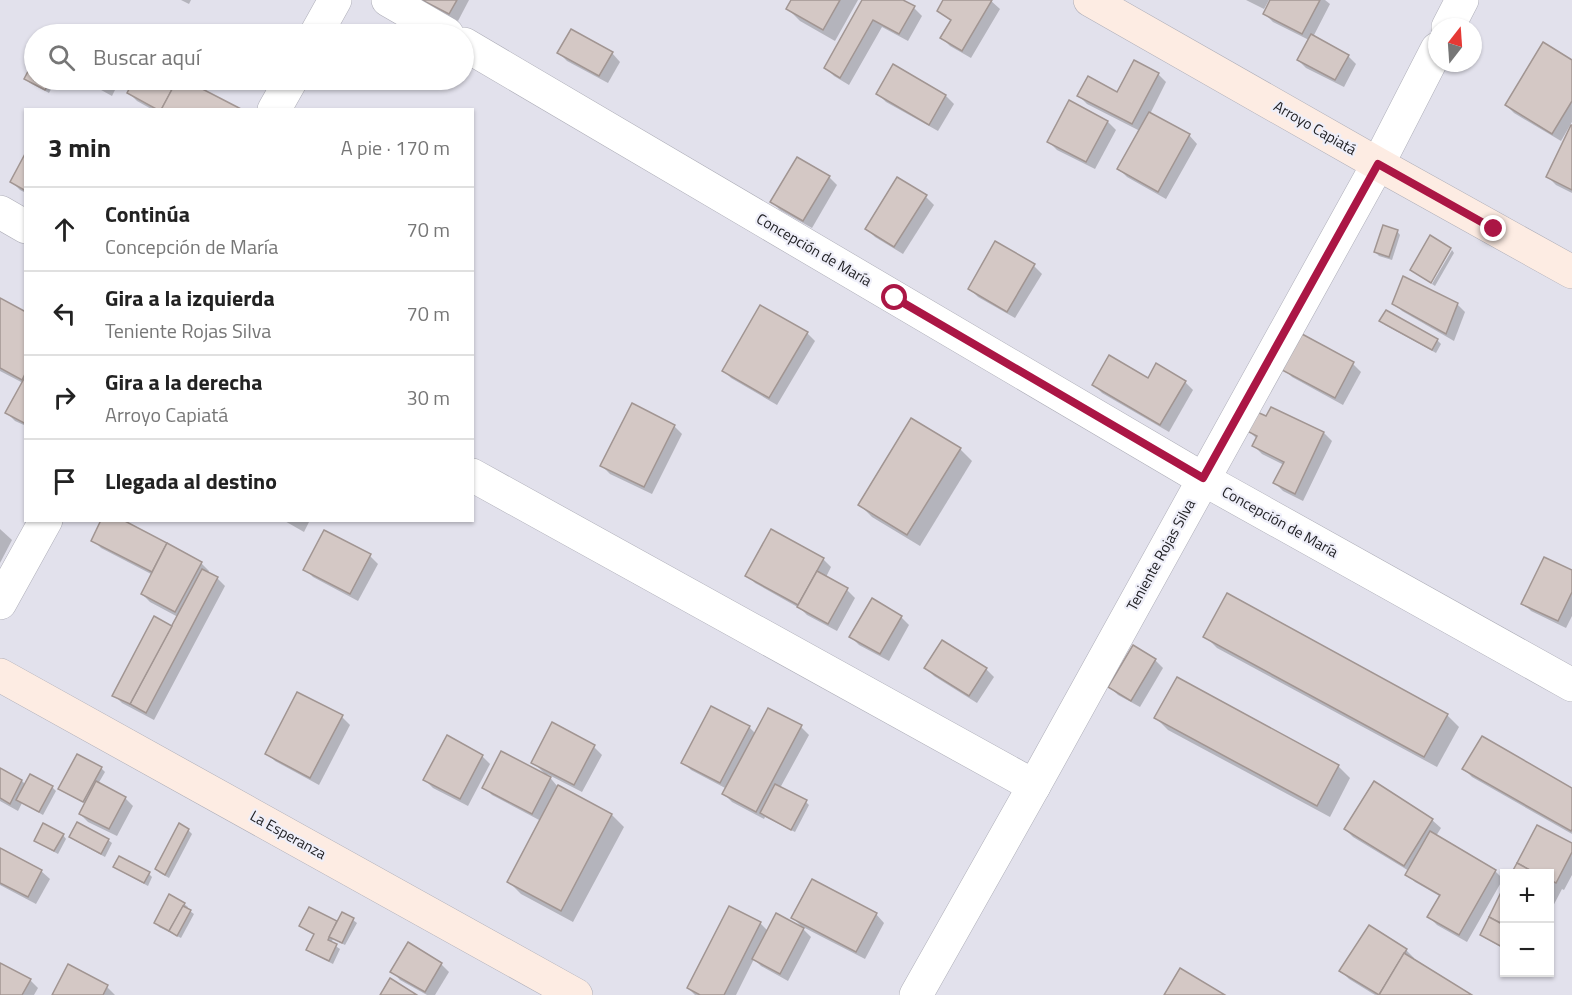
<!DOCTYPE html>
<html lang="es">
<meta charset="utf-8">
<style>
:root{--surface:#fff;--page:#f2f2f2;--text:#222;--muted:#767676;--line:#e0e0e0}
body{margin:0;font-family:"Titillium Web",sans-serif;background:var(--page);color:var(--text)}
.controls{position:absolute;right:18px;bottom:18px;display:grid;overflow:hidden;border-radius:0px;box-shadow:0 2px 4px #0004}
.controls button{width:54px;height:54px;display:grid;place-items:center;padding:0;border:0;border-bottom:2px solid var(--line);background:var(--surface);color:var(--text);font:30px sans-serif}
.compass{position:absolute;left:1428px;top:18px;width:54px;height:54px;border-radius:50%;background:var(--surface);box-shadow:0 2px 4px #0004;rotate:17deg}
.stop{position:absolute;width:18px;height:18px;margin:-14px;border:4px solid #ab1645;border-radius:50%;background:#fff}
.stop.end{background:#ab1645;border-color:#fff;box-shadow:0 2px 6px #0008}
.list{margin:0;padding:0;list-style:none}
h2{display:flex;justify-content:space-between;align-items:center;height:78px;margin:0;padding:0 24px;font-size:26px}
h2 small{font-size:20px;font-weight:400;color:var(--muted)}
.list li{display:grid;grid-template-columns:39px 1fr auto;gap:18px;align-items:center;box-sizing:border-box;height:84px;padding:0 24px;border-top:2px solid var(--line)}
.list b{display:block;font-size:22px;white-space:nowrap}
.list p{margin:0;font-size:20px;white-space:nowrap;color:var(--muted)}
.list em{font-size:20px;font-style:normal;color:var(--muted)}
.icon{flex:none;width:33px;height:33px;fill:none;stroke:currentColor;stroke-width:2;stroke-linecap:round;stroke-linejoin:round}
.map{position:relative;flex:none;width:1572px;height:995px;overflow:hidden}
.search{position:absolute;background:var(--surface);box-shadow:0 2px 4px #0004;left:24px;top:24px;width:450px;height:66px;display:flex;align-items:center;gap:15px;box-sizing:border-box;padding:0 21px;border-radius:33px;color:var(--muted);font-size:22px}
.panel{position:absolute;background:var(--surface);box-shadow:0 2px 4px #0004;left:24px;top:108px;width:450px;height:414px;border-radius:0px}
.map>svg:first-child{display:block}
.shadow{fill:#0003}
.building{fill:#d4c8c5;stroke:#a19592;stroke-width:1.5}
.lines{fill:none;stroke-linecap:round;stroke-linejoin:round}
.street-casing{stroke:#aeaeb8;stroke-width:34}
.secondary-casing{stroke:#aeaeb8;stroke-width:34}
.street{stroke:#fff;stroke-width:33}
.secondary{stroke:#fdece3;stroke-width:33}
.route{stroke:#ab1645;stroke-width:8}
.labels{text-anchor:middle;stroke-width:4.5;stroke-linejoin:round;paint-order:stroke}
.street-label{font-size:15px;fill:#222226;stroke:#efeff9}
</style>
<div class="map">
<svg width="1572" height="995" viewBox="0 0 1572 995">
<rect width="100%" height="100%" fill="#e2e1ec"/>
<g class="shadow">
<polygon points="181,0 191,0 189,4"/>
<polygon points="420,0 469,0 458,21 423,3"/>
<polygon points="793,0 858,0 835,41 800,21 788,9"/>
<polygon points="864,0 900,0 914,8 922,16 908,41 882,27 849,85 834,76 826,68"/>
<polygon points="945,0 990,0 1000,9 971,58 950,46 942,38 952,22 939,11"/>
<polygon points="1246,0 1269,0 1264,9"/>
<polygon points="1272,0 1325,0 1330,4 1313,37 1348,56 1356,64 1344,87 1306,68 1298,60 1309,40 1273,22 1265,14"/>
<polygon points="101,31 108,34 99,34"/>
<polygon points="559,53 612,53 620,62 608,83 567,61"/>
<polygon points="1135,62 1158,74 1166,82 1150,114 1189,135 1197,144 1166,199 1127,177 1119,169 1140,131 1087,104 1079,96 1118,94"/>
<polygon points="1572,62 1572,122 1561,141 1514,113 1506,105"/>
<polygon points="34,63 34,80 56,80 49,93 30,83 26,79"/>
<polygon points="83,80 120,80 112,96"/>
<polygon points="136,80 187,80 187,82 240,110 153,110 137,101 129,93"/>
<polygon points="878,94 946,96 954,104 938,131 886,102"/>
<polygon points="1070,102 1108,122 1116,130 1095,169 1057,150 1049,142"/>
<polygon points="1572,127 1572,193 1556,185 1548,177"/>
<polygon points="26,156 26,193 20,190 12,182"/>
<polygon points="829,177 837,185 812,228 780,210 772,202"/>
<polygon points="926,197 934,205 903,254 875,237 867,229"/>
<polygon points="1397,231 1400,235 1392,260 1379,256 1375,252"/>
<polygon points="1452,250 1454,253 1435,286 1432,284"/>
<polygon points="1034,266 1042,274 1015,318 978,297 970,289"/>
<polygon points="0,300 26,314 26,426 15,421 7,413 23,383 0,371"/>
<polygon points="1394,303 1457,304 1465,312 1454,341 1402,311"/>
<polygon points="1381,321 1437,340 1441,344 1436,353 1385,325"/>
<polygon points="807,333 815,341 777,405 731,378 723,370"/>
<polygon points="1353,364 1361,372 1343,405 1292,377 1284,369"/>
<polygon points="1149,380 1185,382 1193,390 1169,432 1102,393 1094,385"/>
<polygon points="1272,409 1324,433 1332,441 1303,501 1283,491 1275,483 1284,465 1262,454 1254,446 1257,439 1249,431 1267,418"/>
<polygon points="674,426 682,434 652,494 610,474 602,466"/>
<polygon points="960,449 972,461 920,546 872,517 860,505"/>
<polygon points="120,520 201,563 209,571 208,573 217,578 225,586 154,720 122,703 114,695 172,628 178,617 150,602 142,594 153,575 101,548 93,540"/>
<polygon points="283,520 310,520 304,532"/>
<polygon points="0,529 12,540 0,563"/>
<polygon points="370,556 378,564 358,601 313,577 305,569"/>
<polygon points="823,559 831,567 826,577 847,590 855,598 837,631 807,615 801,609 755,583 747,575"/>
<polygon points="1572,572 1572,616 1566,628 1531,611 1523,603"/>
<polygon points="872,600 901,617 909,625 889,661 859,645 851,637"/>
<polygon points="1205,636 1447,715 1459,727 1437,767 1217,648"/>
<polygon points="1155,660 1163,668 1140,707 1118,695 1110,687"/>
<polygon points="926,668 986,669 994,677 977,703 934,676"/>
<polygon points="1177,679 1338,766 1350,778 1330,817 1168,730 1156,718"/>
<polygon points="712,708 749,727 756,734 801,727 809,735 780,788 806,802 809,805 795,832 765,817 764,819 732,802 724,794 727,789 691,770 683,762"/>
<polygon points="342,717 350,725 319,785 275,761 267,753"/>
<polygon points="553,724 594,747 602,755 582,792 547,774 558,787 612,815 624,827 573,922 521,894 509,882 541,821 492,795 484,787 545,774 533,762"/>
<polygon points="482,756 490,764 468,806 433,788 425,780"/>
<polygon points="101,768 105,772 98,784 125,798 133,806 117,836 88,822 80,814 86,804 64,792 60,789"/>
<polygon points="0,769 22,781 26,785 52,787 56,791 43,815 22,803 18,811 0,801"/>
<polygon points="1464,769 1572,790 1572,834 1472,777"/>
<polygon points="1374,784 1432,820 1441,828 1436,836 1495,871 1503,879 1467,942 1437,925 1429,917 1441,897 1415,882 1407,874 1409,871 1353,837 1345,829"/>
<polygon points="188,830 192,834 169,878 160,873 156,869"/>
<polygon points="63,835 66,839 58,854 40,844 36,841"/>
<polygon points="71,837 108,840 112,843 105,857 74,840"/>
<polygon points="1572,845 1572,875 1564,890 1562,889 1550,912 1550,874"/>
<polygon points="0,849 41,871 50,879 36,904 0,885"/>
<polygon points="115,867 149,874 152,877 148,886 119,870"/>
<polygon points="1504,890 1504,949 1485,938 1481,935"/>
<polygon points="184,904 188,907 187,909 194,914 181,938 159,927 156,923"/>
<polygon points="310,909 338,923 353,920 357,923 345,945 333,939 331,943 340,949 333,964 311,953 308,950 315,935 305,930 301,926"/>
<polygon points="876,914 884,923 865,959 801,926 793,918"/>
<polygon points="760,923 768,931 803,929 811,937 788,981 761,966 754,959 736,995 695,995 688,988"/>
<polygon points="1406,950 1414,958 1413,960 1469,995 1375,995 1349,979 1341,971"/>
<polygon points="441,964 449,972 435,995 427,995 400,980 392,971"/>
<polygon points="0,965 30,980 38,988 34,995 0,995"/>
<polygon points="107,987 115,995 53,995"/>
</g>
<g class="building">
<polygon points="422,0 457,0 449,14"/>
<polygon points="791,0 840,0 823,30 786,9"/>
<polygon points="862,0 903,0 915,6 899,34 873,20 840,78 824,68"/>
<polygon points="943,0 992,0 962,51 940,38 951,20 937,11"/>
<polygon points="1270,0 1320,0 1302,34 1263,14"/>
<polygon points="571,29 613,52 599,76 557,53"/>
<polygon points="1311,34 1349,55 1335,80 1297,60"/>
<polygon points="1543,42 1572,60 1572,101 1552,134 1505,105"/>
<polygon points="34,60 34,80 51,80 45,90 24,79"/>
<polygon points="1134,60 1159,73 1132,124 1077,96 1088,76 1117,92"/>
<polygon points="893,64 946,95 929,125 876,94"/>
<polygon points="85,80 108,80 103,89"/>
<polygon points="134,80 177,80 161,110 158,110 127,93"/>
<polygon points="177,80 185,80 243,110 161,110"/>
<polygon points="1069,100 1108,121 1086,162 1047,142"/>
<polygon points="1149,112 1190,134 1158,192 1117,169"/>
<polygon points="1571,125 1572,125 1572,190 1546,177"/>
<polygon points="26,152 26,191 10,182"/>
<polygon points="797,157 830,176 803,221 770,202"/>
<polygon points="897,177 927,195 894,247 865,229"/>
<polygon points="1383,225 1398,230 1389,257 1374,252"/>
<polygon points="1430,235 1451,248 1431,283 1410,270"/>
<polygon points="995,241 1035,264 1007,312 968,289"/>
<polygon points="1403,276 1458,303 1446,334 1392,304"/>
<polygon points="0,298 26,312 26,372 22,380 0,368"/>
<polygon points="760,305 808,332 769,398 722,371"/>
<polygon points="1386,310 1438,339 1432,350 1379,321"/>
<polygon points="1302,334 1354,362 1335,398 1282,370"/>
<polygon points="1109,355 1148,378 1156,363 1186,381 1160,425 1092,385"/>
<polygon points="26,375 26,424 5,413"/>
<polygon points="632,403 675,425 644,487 600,466"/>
<polygon points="1271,407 1324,432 1295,494 1273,483 1284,462 1252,446 1257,436 1247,431 1257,412 1266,416"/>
<polygon points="911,418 961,448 907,535 858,505"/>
<polygon points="101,520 123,520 167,543 152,572 91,541"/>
<polygon points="771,529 824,558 798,605 745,576"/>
<polygon points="324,530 371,554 350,594 303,570"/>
<polygon points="167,543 202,562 175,612 141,594"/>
<polygon points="1544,557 1572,570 1572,592 1558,621 1521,604"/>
<polygon points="202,569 218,577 146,713 130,704"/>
<polygon points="817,571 848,588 828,624 797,607"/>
<polygon points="1227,593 1448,714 1424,757 1203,637"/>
<polygon points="872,598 902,616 880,654 849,637"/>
<polygon points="154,616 172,626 130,704 112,696"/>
<polygon points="942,640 987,668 969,696 924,668"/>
<polygon points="1133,645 1156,659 1131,701 1108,687"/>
<polygon points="1177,677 1339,765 1317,806 1154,718"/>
<polygon points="297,692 343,715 310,778 265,754"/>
<polygon points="711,706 750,726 720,783 681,763"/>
<polygon points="768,708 802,725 756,812 722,794"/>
<polygon points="552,722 595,745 574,785 531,763"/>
<polygon points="447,735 483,755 460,799 423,780"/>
<polygon points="1482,736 1572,788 1572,829 1571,831 1462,769"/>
<polygon points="501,751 551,777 532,814 482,788"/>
<polygon points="77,754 102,767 83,802 58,789"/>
<polygon points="0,768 22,780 10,804 0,798"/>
<polygon points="30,774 53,786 39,812 16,800"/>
<polygon points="96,781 126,797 109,829 79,814"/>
<polygon points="1374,781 1433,819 1404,866 1344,829"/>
<polygon points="775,784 807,800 791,830 760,813"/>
<polygon points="558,785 612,814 561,911 507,882"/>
<polygon points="77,822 109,839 101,854 69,837"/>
<polygon points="43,823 64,834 54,851 34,841"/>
<polygon points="179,823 189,829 165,875 155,869"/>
<polygon points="1537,825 1572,843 1572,852 1556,883 1550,880 1550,874 1537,874 1517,863"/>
<polygon points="1430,831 1496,870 1459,935 1427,917 1440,895 1405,875"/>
<polygon points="0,848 42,870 28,897 0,883"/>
<polygon points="119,856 150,872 144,883 113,867"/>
<polygon points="1517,863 1537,874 1511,874"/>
<polygon points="812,879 877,913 856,952 791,918"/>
<polygon points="1504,886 1504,925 1489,917"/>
<polygon points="169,894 185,903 169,931 154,923"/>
<polygon points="183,906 191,910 177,936 169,931"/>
<polygon points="729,906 761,922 724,995 700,995 687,988"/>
<polygon points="309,907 337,921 328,940 337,944 329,961 306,950 314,934 299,926"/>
<polygon points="342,912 354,918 342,943 329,937"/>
<polygon points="776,913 804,928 780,974 752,959"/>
<polygon points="1489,917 1504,925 1504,948 1480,935"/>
<polygon points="1369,925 1407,949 1379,995 1339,971"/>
<polygon points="408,942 442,963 425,992 390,972"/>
<polygon points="1404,953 1472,995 1379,995"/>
<polygon points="0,963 31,979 22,995 0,995"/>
<polygon points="68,964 108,985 103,995 52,995"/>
<polygon points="1180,968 1225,995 1164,995"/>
<polygon points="390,978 417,995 380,995"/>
</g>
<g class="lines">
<g class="street-casing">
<g id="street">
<polyline points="388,0 447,34"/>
<polyline points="1448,27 1462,0"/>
<polyline points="316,34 335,0"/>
<polyline points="464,44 1203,479 1572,685"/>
<polyline points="274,110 291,80"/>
<polyline points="0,212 26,227"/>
<polyline points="472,475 1034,786"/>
<polyline points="0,603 46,520"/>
<polyline points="916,995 1034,786 1378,164 1437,49"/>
</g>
</g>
<g class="secondary-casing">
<g id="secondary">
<polyline points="1090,0 1378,164 1572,272"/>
<polyline points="0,675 576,995"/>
</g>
</g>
<use href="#street" class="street"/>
<use href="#secondary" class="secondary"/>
</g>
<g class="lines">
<polyline class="route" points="895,298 1203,478 1378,164 1494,229"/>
</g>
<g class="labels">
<g class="street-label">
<text transform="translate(1315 128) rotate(30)" y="5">Arroyo Capiatá</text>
<text transform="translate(814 250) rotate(30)" y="5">Concepción de María</text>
<text transform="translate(1280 522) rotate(29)" y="5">Concepción de María</text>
<text transform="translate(1161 555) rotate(-61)" y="5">Teniente Rojas Silva</text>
<text transform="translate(288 835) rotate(29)" y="5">La Esperanza</text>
</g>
</g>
</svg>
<div class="controls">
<button>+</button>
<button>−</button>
</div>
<svg class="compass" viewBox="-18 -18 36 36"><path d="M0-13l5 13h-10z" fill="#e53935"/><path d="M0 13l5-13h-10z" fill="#767676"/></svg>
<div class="stop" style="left:895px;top:298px"></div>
<div class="stop end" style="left:1494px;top:229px"></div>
<div class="search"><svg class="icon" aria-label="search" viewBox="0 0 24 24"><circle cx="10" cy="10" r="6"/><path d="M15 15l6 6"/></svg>Buscar aquí</div>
<section class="panel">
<h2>3 min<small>A pie · 170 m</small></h2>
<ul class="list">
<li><svg class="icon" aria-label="ahead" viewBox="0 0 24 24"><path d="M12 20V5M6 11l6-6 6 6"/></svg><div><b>Continúa</b><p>Concepción de María</p></div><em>70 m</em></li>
<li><svg class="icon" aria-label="left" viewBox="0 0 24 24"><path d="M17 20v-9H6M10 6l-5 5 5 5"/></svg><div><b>Gira a la izquierda</b><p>Teniente Rojas Silva</p></div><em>70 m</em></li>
<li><svg class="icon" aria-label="right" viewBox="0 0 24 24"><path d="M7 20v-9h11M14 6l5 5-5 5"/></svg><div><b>Gira a la derecha</b><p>Arroyo Capiatá</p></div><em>30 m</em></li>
<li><svg class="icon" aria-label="arrive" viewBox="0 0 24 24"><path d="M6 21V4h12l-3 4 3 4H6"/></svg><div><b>Llegada al destino</b></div></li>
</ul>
</section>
</div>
